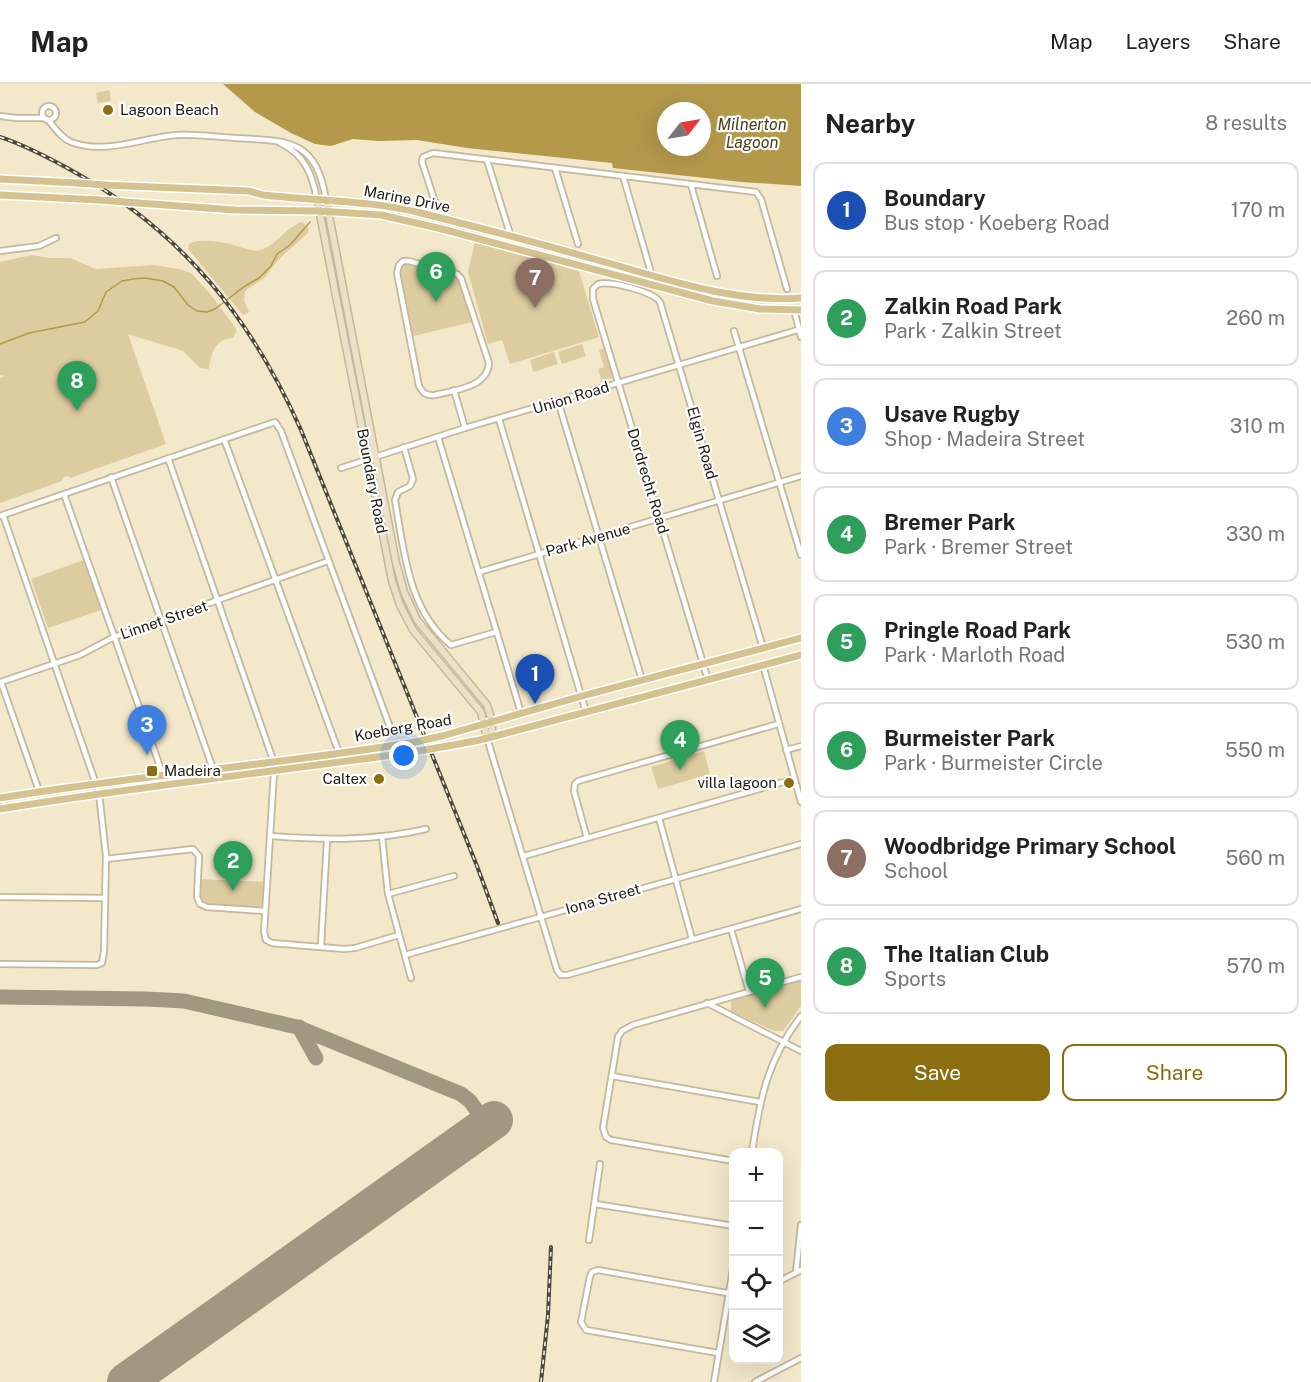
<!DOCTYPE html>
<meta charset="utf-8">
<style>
:root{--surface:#fff;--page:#f6f6f6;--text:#222;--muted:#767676;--line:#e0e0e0;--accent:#8a6e0f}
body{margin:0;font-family:"Public Sans",sans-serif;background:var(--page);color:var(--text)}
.controls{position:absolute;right:18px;bottom:18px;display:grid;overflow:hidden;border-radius:12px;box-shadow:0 6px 24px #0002}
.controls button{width:54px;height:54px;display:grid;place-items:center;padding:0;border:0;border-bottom:2px solid var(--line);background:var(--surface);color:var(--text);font:30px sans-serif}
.compass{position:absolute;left:657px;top:18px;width:54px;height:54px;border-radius:50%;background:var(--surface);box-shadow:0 6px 24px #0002;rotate:59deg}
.you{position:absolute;left:404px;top:672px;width:21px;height:21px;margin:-15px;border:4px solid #fff;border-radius:50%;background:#1a73e8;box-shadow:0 0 0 9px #1a73e833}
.badge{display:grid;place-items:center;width:39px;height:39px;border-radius:50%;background:var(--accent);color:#fff;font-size:20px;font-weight:700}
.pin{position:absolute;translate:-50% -50px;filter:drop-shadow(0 2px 3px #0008)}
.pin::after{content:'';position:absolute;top:32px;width:21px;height:18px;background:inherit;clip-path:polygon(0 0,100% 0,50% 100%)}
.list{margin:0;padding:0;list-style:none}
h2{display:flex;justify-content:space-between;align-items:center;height:78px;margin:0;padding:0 24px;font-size:26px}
h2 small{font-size:20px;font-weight:400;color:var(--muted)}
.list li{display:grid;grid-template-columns:39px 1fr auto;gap:18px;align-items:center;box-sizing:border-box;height:96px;margin:0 12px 12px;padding:0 12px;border:2px solid var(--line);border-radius:12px}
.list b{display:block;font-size:22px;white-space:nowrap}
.list p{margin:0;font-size:20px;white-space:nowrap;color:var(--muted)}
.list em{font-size:20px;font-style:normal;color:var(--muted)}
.actions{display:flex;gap:12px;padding:18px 24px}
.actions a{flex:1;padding:14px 0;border:2px solid var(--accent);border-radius:12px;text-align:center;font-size:21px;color:var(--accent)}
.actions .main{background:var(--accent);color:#fff}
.icon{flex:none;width:33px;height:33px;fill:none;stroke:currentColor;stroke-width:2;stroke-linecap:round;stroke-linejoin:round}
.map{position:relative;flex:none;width:801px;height:1298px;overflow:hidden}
header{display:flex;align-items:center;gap:36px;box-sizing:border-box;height:84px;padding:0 30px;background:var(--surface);border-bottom:2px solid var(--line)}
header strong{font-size:28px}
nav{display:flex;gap:33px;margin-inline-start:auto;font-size:21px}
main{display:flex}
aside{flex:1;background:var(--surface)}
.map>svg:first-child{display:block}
.green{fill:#ddcca0}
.water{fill:#b4994b;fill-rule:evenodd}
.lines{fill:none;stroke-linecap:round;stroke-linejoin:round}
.stream{stroke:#b4994b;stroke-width:1.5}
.taxiway{stroke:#a09881;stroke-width:15}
.runway{stroke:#a09881;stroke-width:38}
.minor-casing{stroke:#c3b89c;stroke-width:8}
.secondary-casing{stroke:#c3b89c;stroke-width:9}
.primary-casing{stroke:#fff;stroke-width:10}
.minor{stroke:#fff;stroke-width:4.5}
.secondary{stroke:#eae1c8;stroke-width:6}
.primary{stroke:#d4c290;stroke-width:7}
.rail-casing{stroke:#4c4738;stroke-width:4}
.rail{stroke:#fff;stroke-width:1.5;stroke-dasharray:4.5;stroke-linecap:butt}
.primary-bridge-casing{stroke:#fff;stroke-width:10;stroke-linecap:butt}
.primary-bridge{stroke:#d4c290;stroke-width:7}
.poi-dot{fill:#8a6e0f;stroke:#fff;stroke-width:2}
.labels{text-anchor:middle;stroke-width:4.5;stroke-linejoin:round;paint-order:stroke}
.poi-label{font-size:15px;fill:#1e1a0f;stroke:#fff;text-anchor:start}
.street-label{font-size:15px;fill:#1e1a0f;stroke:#fff}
.water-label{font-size:16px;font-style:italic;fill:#493d1b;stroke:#fff}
</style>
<header>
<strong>Map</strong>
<nav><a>Map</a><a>Layers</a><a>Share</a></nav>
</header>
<main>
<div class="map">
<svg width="801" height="1298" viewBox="0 0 801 1298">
<rect width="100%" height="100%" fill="#f3e8ca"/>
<g class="green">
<polygon points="109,6 111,17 98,19 96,9"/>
<path d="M 302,138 L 309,145 L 307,150 L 279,175 L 264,194 L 245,207 L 244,217 L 249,228 L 243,231 L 188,165 L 189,160 C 199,153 228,159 240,163 C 246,164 252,168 259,166 C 276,163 285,143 302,138 Z"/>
<polygon points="475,158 579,187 599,253 510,280 502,256 488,260 468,188"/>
<path d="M 32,171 L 49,174 L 70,174 L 96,185 L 154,181 L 179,185 L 191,189 L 212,212 L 237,246 L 233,254 C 215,255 211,269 209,285 L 200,284 L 183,267 L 128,250 L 166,360 L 70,394 L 68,392 L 63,393 L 62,397 L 0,419 L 0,294 L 5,292 L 0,291 L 0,178 Z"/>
<polygon points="403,177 457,190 461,194 476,237 409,253 398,183"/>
<polygon points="582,260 586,272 562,280 558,268"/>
<polygon points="604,264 613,294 600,298 601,295 598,285 604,283 599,266"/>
<polygon points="554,268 558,280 533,288 530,276"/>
<polygon points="84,476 101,526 48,544 31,495"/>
<polygon points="704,667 710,690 658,705 651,683"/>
<polygon points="199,795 268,798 265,827 206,824 199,817"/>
<polygon points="801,897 801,922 783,947 774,947 731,927 731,917"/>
</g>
<path class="water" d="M 223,0 L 801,0 L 801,102 L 742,98 L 613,84 L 612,79 L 467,64 L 417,56 L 378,57 L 353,55 L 331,62 L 315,60 L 291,49 L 255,28 ZM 666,27 L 702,27 L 702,63 L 666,63 Z"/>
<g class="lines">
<polyline class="stream" points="0,260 29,249 85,238 98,227 106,208 122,197 133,195 145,194 163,197 174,203 188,221 197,227 207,228 215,225 245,202 259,194 271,182 277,170 290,161 310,138"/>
<g class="taxiway">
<polyline points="0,913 146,915 184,917 297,943 461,1010 470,1017 487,1041"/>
<polyline points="299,943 316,974"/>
</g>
<polyline class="runway" points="126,1298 494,1036"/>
<g class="minor-casing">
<g id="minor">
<circle cx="49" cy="29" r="7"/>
<polyline points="0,32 16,34 44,34"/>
<path d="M 48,36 C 55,44 61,54 71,58 C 106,71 141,54 176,51 C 196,50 217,53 236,54 C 289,57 316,55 326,116"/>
<path d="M 280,59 C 305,71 312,90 317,115"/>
<polyline points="487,76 511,153"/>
<polyline points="555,84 578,160"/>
<polyline points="623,92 652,192 651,201"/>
<polyline points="691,101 717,192"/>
<polyline points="437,124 422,78 423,73 433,69 756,108 761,115 787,205"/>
<polyline points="0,167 39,162 56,154"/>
<path d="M 403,177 L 409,177 L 457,190 L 461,194 L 489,279 C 487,304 455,306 435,311 C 426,312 423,309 419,302 L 397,189 L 399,181 Z"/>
<polyline points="794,226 801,253"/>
<polyline points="734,247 801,471"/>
<polyline points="454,306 465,344"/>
<polyline points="558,317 642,596"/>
<polyline points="499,335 586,628"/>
<polyline points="438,353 521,629"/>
<polyline points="224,355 339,669"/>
<path d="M 404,363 L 413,395 L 410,402 L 398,408 L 395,416 C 404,467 408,526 451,561 L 496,548"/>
<polyline points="168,374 272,673 274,688 264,848 266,856 272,859 344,865 355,864 399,851"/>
<polyline points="341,384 465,344 801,245"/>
<polyline points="111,393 213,685"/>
<polyline points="64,410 163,691"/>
<polyline points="0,432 275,338 281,347 391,646"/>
<polyline points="479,488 801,392"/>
<polyline points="763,581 801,718"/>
<path d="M 708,596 L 593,215 L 593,205 L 598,200 C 611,197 652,207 660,218 L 763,564"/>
<polyline points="1,598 80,571 114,553 328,477"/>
<polyline points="1,598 39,707"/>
<polyline points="367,651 397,645"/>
<polyline points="487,654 557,886 561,891 567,891 801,825"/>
<polyline points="786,666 801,662"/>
<polyline points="659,734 692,855"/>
<path d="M 271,752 C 323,756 375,757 426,745"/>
<polyline points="382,752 388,810 411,894"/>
<polyline points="587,754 574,707 575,700 578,697 778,640"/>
<polyline points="524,772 794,695"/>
<polyline points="106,775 193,765 199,772 197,813 200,820 207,823 265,827"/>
<polyline points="388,810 454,792"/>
<polyline points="0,813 105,814"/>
<polyline points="731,845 749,908"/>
<polyline points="321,862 327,756"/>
<polyline points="405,871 801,760"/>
<polyline points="0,880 97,881 102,879 104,867 106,772 99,709 3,431"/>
<polyline points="707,919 801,967"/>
<polyline points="612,992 760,1018"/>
<path d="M 752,1068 C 760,1015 767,976 801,932"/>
<polyline points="734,1077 611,1056 606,1053 603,1044 618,953 622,947 633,941 801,893"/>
<polyline points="595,1120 734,1142"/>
<polyline points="589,1156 600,1080"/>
<polyline points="796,1188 801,1141"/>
<polyline points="778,1198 801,1186"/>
<polyline points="718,1269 586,1246 581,1238 590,1192 592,1188 598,1186 727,1209 734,1213"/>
<polyline points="714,1298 734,1179"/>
<polyline points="755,1298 801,1274"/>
</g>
</g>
<g class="secondary-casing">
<g id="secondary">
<polyline points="317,115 392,497 400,521 413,546 481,628 487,654"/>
<polyline points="326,116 396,479 404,508 417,536 487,621 492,638 492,652"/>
</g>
</g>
<g class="primary-casing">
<g id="primary">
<polyline points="0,95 78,99"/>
<path d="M 104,101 L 249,107 L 263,111 C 316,117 369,116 421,129 C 481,144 541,160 601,177 C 666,195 733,219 801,214"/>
<polyline points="0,111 99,116"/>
<polyline points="138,119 235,126 319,127 381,131 438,144 713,217 760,225 801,226"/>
<polyline points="442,652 582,612 801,554"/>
<polyline points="448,662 480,656 801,571"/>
<path d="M 0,714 C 138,691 277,681 415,658"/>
<path d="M 0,725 C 135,703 271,688 406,669"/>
</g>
</g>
<use href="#minor" class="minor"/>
<use href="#secondary" class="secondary"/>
<use href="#primary" class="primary"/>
<g class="rail-casing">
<g id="rail">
<path d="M 0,53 C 27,62 53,76 78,90 C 184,150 252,236 301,346 L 477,782 L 498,839"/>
<polyline points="541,1298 548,1231 551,1163"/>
</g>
</g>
<use href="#rail" class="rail"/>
<g class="primary-bridge-casing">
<g id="primary-bridge">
<polyline points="78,99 104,101"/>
<polyline points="99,116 138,119"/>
<polyline points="415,658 442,652"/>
<polyline points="406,669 448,662"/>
</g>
</g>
<use href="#primary-bridge" class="primary-bridge"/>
</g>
<g class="poi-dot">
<circle cx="108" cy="26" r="6"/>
<rect x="146" y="681" width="12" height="12" rx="3"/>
<circle cx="379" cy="695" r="6"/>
<circle cx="789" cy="699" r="6"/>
</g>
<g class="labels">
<g class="poi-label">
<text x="120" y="31">Lagoon Beach</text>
<text x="164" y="692">Madeira</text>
<text x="367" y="700" text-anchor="end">Caltex</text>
<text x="777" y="704" text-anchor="end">villa lagoon</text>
</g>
<g class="street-label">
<text transform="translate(407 115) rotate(11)" y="5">Marine Drive</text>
<text transform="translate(571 314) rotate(-17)" y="5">Union Road</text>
<text transform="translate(702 359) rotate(74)" y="5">Elgin Road</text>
<text transform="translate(372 397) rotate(79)" y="5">Boundary Road</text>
<text transform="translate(648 397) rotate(73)" y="5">Dordrecht Road</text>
<text transform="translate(588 456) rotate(-16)" y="5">Park Avenue</text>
<text transform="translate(164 536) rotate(-19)" y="5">Linnet Street</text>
<text transform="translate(403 644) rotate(-10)" y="5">Koeberg Road</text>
<text transform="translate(603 815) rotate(-16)" y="5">Iona Street</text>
</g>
<g class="water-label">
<text x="752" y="46">Milnerton<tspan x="752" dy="18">Lagoon</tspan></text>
</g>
</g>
</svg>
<div class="controls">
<button>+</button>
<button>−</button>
<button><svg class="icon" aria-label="locate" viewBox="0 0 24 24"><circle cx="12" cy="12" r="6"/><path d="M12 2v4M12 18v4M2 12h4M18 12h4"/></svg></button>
<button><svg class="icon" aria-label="layers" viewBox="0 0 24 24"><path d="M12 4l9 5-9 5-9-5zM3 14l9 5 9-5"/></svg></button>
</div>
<svg class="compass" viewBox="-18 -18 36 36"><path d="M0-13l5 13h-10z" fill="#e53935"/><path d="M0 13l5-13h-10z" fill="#767676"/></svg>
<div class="you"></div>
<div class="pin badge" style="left:535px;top:620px;background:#1a4fb4">1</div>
<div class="pin badge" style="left:233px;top:807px;background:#2e9e5b">2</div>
<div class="pin badge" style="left:147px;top:671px;background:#3f7fe0">3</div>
<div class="pin badge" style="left:680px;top:686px;background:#2e9e5b">4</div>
<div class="pin badge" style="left:765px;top:924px;background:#2e9e5b">5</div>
<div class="pin badge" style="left:436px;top:218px;background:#2e9e5b">6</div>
<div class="pin badge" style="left:535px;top:224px;background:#8d6e63">7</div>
<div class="pin badge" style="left:77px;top:327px;background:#2e9e5b">8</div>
</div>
<aside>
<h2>Nearby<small>8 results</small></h2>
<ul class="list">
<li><span class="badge" style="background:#1a4fb4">1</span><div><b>Boundary</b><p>Bus stop · Koeberg Road</p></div><em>170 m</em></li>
<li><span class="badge" style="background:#2e9e5b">2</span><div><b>Zalkin Road Park</b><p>Park · Zalkin Street</p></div><em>260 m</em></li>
<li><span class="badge" style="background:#3f7fe0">3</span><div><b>Usave Rugby</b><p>Shop · Madeira Street</p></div><em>310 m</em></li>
<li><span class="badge" style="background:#2e9e5b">4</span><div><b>Bremer Park</b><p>Park · Bremer Street</p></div><em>330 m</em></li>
<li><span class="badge" style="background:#2e9e5b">5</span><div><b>Pringle Road Park</b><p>Park · Marloth Road</p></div><em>530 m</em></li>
<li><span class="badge" style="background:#2e9e5b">6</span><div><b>Burmeister Park</b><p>Park · Burmeister Circle</p></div><em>550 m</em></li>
<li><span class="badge" style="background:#8d6e63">7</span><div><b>Woodbridge Primary School</b><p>School</p></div><em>560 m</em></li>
<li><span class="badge" style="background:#2e9e5b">8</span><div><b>The Italian Club</b><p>Sports</p></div><em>570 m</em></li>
</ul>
<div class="actions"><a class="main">Save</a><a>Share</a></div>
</aside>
</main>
